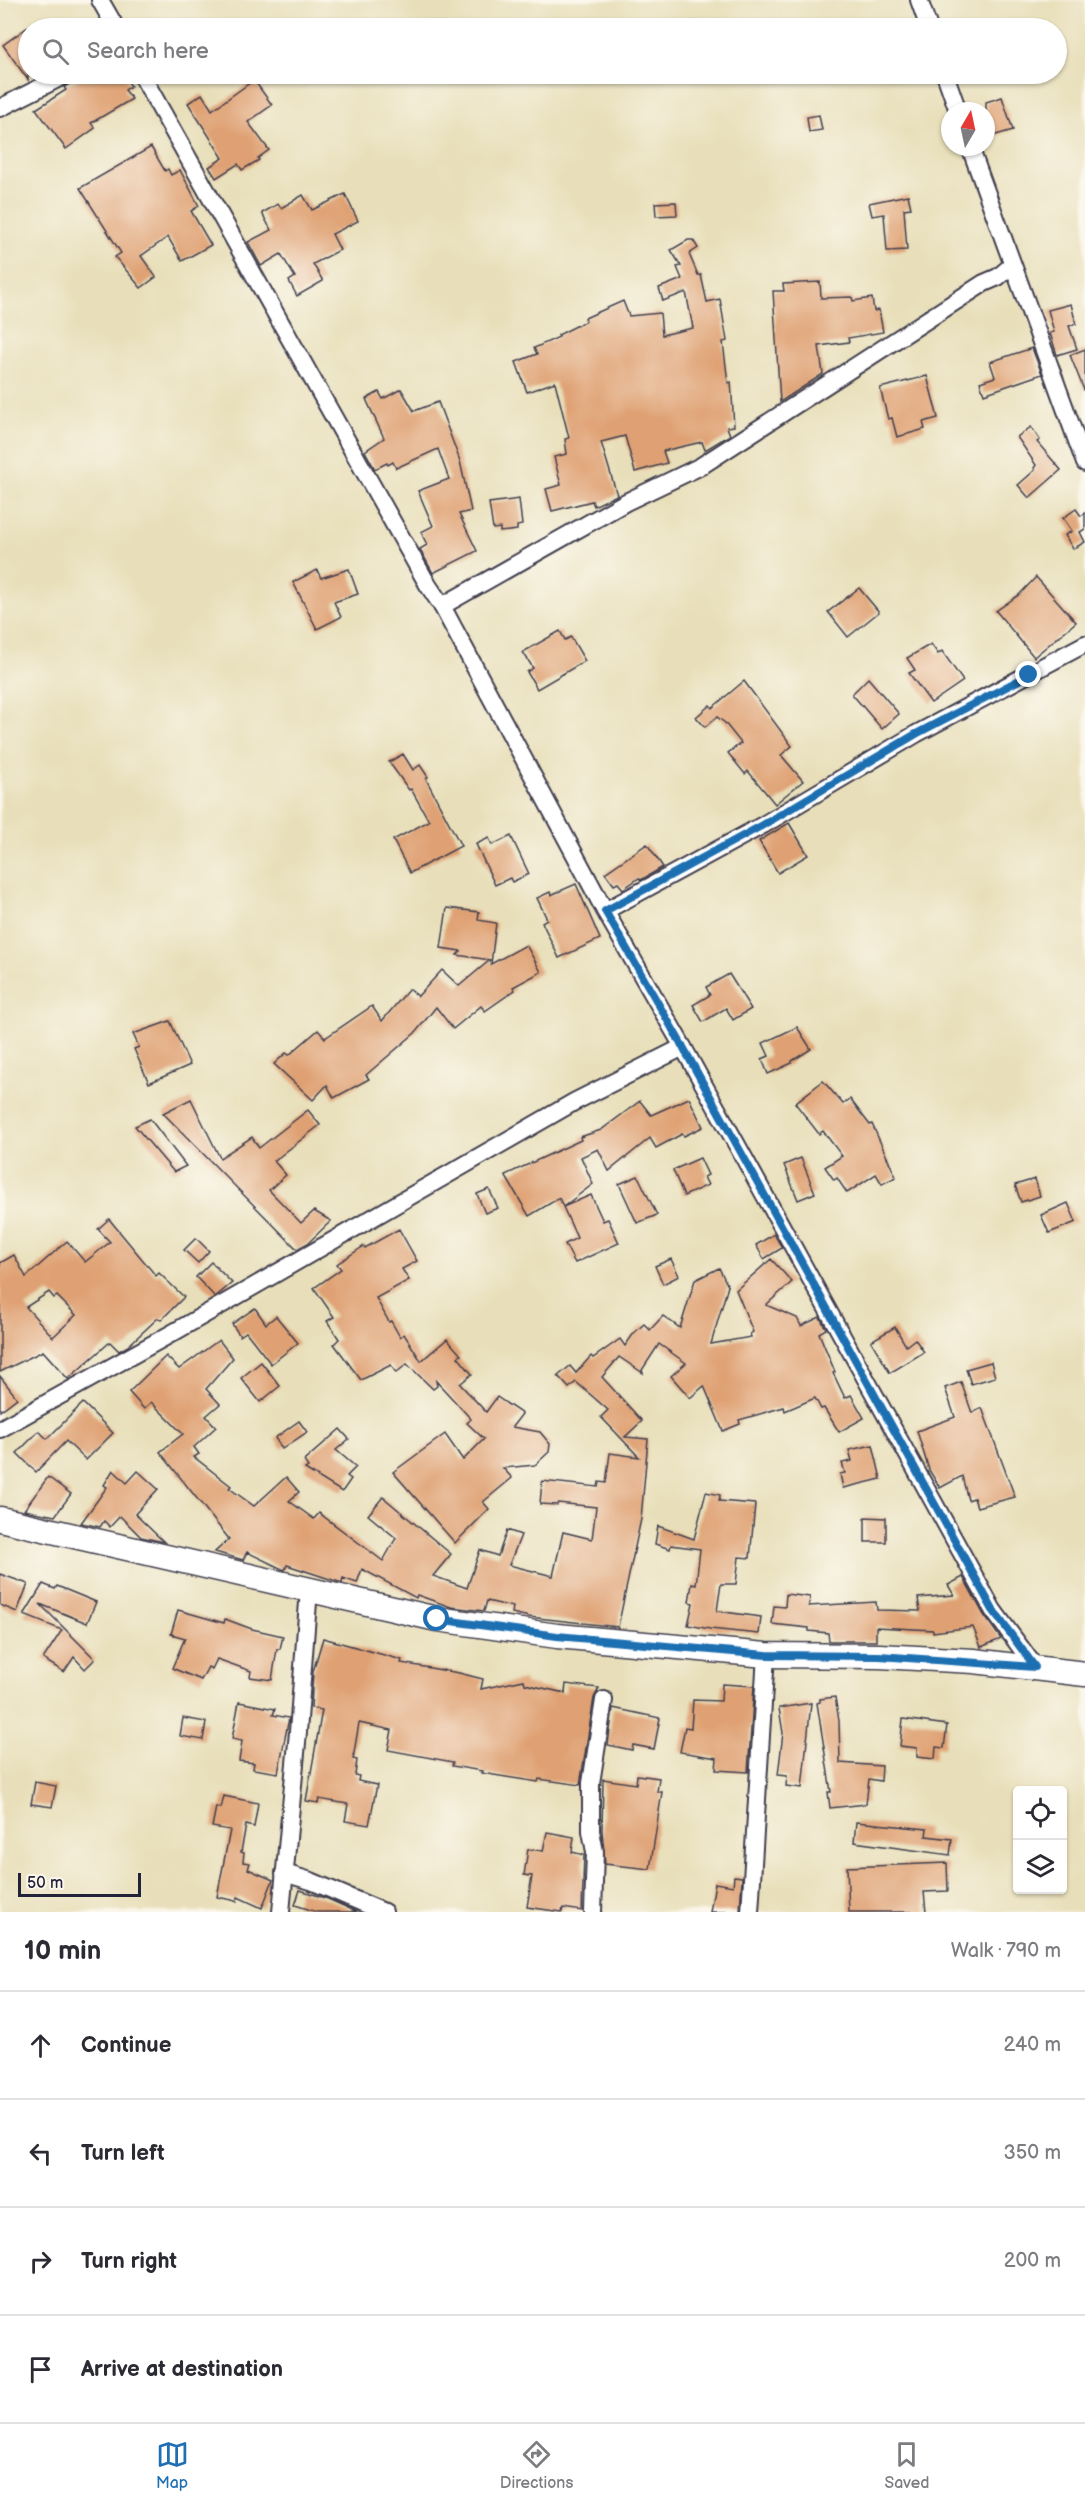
<!DOCTYPE html>
<meta charset="utf-8">
<style>
:root{--surface:#fff;--page:#f2f2f3;--text:#2b2b33;--muted:#7c7c81;--line:#e1e1e2;--accent:#1f6fb2}
body{margin:0;font-family:"Balsamiq Sans",sans-serif;background:var(--page);color:var(--text)}
.controls{position:absolute;right:18px;bottom:18px;display:grid;overflow:hidden;border-radius:6px;box-shadow:0 2px 4px #0004}
.controls button{width:54px;height:54px;display:grid;place-items:center;padding:0;border:0;border-bottom:2px solid var(--line);background:var(--surface);color:var(--text);font:30px sans-serif}
.compass{position:absolute;left:941px;top:102px;width:54px;height:54px;border-radius:50%;background:var(--surface);box-shadow:0 2px 4px #0004;rotate:9deg}
.scale{position:absolute;left:18px;bottom:15px;width:123px;box-sizing:border-box;padding-left:6px;border:3px solid #22223b;border-top:0;font-size:16px;line-height:21px;white-space:nowrap;color:#22223b;-webkit-text-stroke:4px #fbf7ec;paint-order:stroke}
.stop{position:absolute;width:18px;height:18px;margin:-14px;border:4px solid #1f6fb2;border-radius:50%;background:#fff}
.stop.end{background:#1f6fb2;border-color:#fff;box-shadow:0 2px 6px #0008}
.list{margin:0;padding:0;list-style:none}
h2{display:flex;justify-content:space-between;align-items:center;height:78px;margin:0;padding:0 24px;font-size:26px}
h2 small{font-size:20px;font-weight:400;color:var(--muted)}
.list li{display:grid;grid-template-columns:39px 1fr auto;gap:18px;align-items:center;box-sizing:border-box;height:108px;padding:0 24px;border-top:2px solid var(--line)}
.list b{display:block;font-size:22px;white-space:nowrap}
.list em{font-size:20px;font-style:normal;color:var(--muted)}
.icon{flex:none;width:33px;height:33px;fill:none;stroke:currentColor;stroke-width:2;stroke-linecap:round;stroke-linejoin:round}
.map{position:relative;flex:none;width:1085px;height:1912px;overflow:hidden}
.search{position:absolute;background:var(--surface);box-shadow:0 2px 4px #0004;left:18px;right:18px;top:18px;height:66px;display:flex;align-items:center;gap:15px;box-sizing:border-box;padding:0 21px;border-radius:33px;color:var(--muted);font-size:22px}
.sheet{height:510px;background:var(--surface)}
nav{display:flex;justify-content:space-around;align-items:center;box-sizing:border-box;height:84px;border-top:2px solid var(--line);background:var(--surface);font-size:16px;color:var(--muted)}
nav a{display:grid;justify-items:center;gap:3px}
nav .on{color:var(--accent)}
.map>svg:first-child{display:block}
.building{fill:#dfa173;fill-rule:evenodd}
.lines{fill:none;stroke-linecap:round;stroke-linejoin:round}
.street-casing{stroke:#403e4e;stroke-width:20}
.secondary-casing{stroke:#403e4e;stroke-width:27}
.street{stroke:#fff;stroke-width:16}
.secondary{stroke:#fff;stroke-width:24}
.route{stroke:#1f6fb2;stroke-width:8}
</style>
<div class="map">
<svg width="1085" height="1912" viewBox="0 0 1085 1912">
<rect width="100%" height="100%" fill="#fbf7ec"/>
<filter id="ink" filterUnits="userSpaceOnUse"><feTurbulence type="fractalNoise" baseFrequency=".0167" numOctaves="2"/><feDisplacementMap in="SourceGraphic" scale="12" xChannelSelector="R" yChannelSelector="G"/><feConvolveMatrix kernelMatrix="1 2 1 2 8 2 1 2 1" color-interpolation-filters="sRGB"/></filter>
<filter id="wash" filterUnits="userSpaceOnUse"><feTurbulence type="fractalNoise" baseFrequency=".008" numOctaves="4" result="noise"/><feDisplacementMap in="SourceGraphic" scale="24" xChannelSelector="R" yChannelSelector="G"/><feGaussianBlur stdDeviation="1.35" result="paint"/><feColorMatrix in="noise" values="0 0 0 0 0 0 0 0 0 0 0 0 0 0 0 0 0 1.4 0 .05"/><feComposite in="paint" operator="in"/></filter>
<g filter="url(#wash)">
<rect width="100%" height="100%" fill="#e8dfba"/>
<g id="blocks">
<g class="building">
<polygon points="28,27 28,80 3,45"/>
<polygon points="87,74 123,74 131,86 125,90 132,99 91,123 95,128 66,149 36,109 66,90 64,87"/>
<polygon points="254,80 272,105 248,122 269,150 258,158 259,160 242,170 238,164 216,178 209,167 223,158 188,103 202,94 212,110"/>
<polygon points="1002,97 1013,130 986,138 986,102"/>
<polygon points="819,115 822,130 809,132 807,117"/>
<polygon points="151,147 165,171 168,169 171,175 180,170 199,206 191,211 211,245 182,261 168,237 141,256 156,277 141,288 115,257 121,253 80,188"/>
<polygon points="345,194 358,221 332,234 340,250 313,264 323,281 297,296 289,281 295,277 281,254 261,266 248,242 271,230 262,213 278,204 281,208 303,195 312,210"/>
<polygon points="908,195 911,208 904,209 907,250 887,251 884,214 872,216 869,203"/>
<polygon points="676,202 677,215 656,216 655,203"/>
<polygon points="688,240 693,240 698,248 689,254 698,275 701,275 707,302 720,299 727,341 723,342 728,383 731,382 734,426 727,427 730,435 705,450 702,442 663,451 667,463 635,472 625,436 601,442 617,495 594,506 592,501 552,511 546,489 561,485 554,457 567,454 565,439 569,438 555,382 527,392 516,362 537,354 534,348 559,337 558,335 586,321 585,318 623,301 629,316 660,313 662,335 693,328 686,292 663,301 659,288 682,279 677,267 681,266 671,250"/>
<polygon points="820,282 821,298 852,297 853,301 872,298 874,311 879,310 883,332 848,338 849,342 819,346 823,374 780,402 773,291 784,291 783,284"/>
<polygon points="1071,304 1076,324 1069,326 1077,349 1057,355 1050,333 1054,332 1048,310"/>
<polygon points="1032,348 1042,374 984,394 980,382 995,377 990,362"/>
<polygon points="1085,349 1085,390 1084,390 1070,355"/>
<polygon points="927,376 938,418 923,422 925,429 897,437 892,418 888,419 880,388"/>
<polygon points="401,389 414,411 438,402 460,461 471,511 459,514 477,551 433,573 420,549 427,545 421,532 433,526 418,491 449,479 438,449 396,468 393,462 388,465 387,463 375,469 365,451 384,438 366,399 379,392 383,399"/>
<polygon points="1031,427 1040,440 1037,442 1061,470 1029,498 1018,485 1035,470 1034,468 1036,465 1017,437"/>
<polygon points="519,499 522,525 517,526 517,530 500,532 500,528 493,529 489,503"/>
<polygon points="1076,509 1081,516 1085,513 1085,529 1080,532 1085,542 1073,549 1065,535 1072,531 1063,518"/>
<polygon points="349,569 358,594 334,602 341,617 317,629 293,582 317,570 321,578"/>
<polygon points="1036,577 1076,622 1034,657 996,611 1020,594"/>
<polygon points="859,588 879,612 848,637 828,612"/>
<polygon points="560,631 565,640 571,637 585,661 537,689 527,672 533,668 523,652"/>
<polygon points="931,644 938,654 942,651 963,681 931,703 909,673 915,670 907,658"/>
<polygon points="868,678 899,714 882,729 852,694"/>
<polygon points="744,681 792,746 781,755 803,781 775,804 748,771 745,774 728,753 741,743 725,723 717,717 705,727 696,717 710,705 712,708"/>
<polygon points="403,754 413,770 420,765 428,777 426,779 461,846 410,873 393,840 429,821 411,789 409,790 389,762"/>
<polygon points="789,823 808,855 778,873 759,841"/>
<polygon points="511,836 529,874 512,882 510,878 495,885 476,844 489,838 492,845"/>
<polygon points="647,844 663,867 641,880 639,878 623,889 618,883 614,885 605,873"/>
<polygon points="576,884 600,939 559,958 542,922 547,919 537,898 550,892 551,895"/>
<polygon points="447,908 479,912 478,920 496,923 491,964 526,945 541,972 513,987 515,990 485,1011 481,1006 453,1029 436,1007 415,1033 366,1075 369,1079 334,1098 327,1085 313,1100 274,1064 286,1053 289,1055 318,1030 325,1038 372,1006 382,1021 409,989 418,996 442,970 459,986 490,960 457,955 461,951 441,948"/>
<polygon points="729,974 751,1009 733,1020 726,1008 703,1022 693,1005 710,995 706,987"/>
<polygon points="170,1021 190,1065 149,1083 134,1049 139,1047 133,1034"/>
<polygon points="797,1027 811,1049 792,1061 792,1063 768,1074 762,1059 769,1056 763,1043"/>
<polygon points="823,1081 843,1104 850,1099 870,1125 872,1124 896,1177 882,1184 876,1174 847,1193 837,1178 834,1180 825,1167 842,1156 823,1131 819,1134 795,1103"/>
<polygon points="689,1098 703,1127 684,1136 682,1134 656,1148 650,1138 609,1171 598,1149 581,1157 593,1184 563,1207 591,1195 603,1221 608,1219 619,1243 575,1263 565,1244 577,1238 559,1198 529,1216 505,1175 581,1140 580,1137 601,1130 640,1101 651,1115"/>
<polygon points="191,1099 220,1158 252,1137 259,1148 308,1110 320,1125 274,1161 286,1175 269,1190 301,1223 314,1211 331,1221 308,1243 297,1249 163,1113"/>
<polygon points="150,1119 186,1166 174,1172 135,1126"/>
<polygon points="700,1158 708,1175 704,1177 708,1185 684,1196 673,1170"/>
<polygon points="801,1158 815,1193 798,1200 784,1165"/>
<polygon points="638,1176 657,1215 637,1223 619,1184"/>
<polygon points="1035,1179 1040,1196 1021,1202 1015,1185"/>
<polygon points="489,1189 498,1208 485,1213 477,1194"/>
<polygon points="1068,1203 1076,1222 1049,1233 1041,1215"/>
<path d="M 109,1219 L 156,1276 L 159,1273 L 184,1297 L 161,1320 L 158,1318 L 128,1346 L 119,1351 L 110,1342 L 68,1379 L 43,1351 L 0,1372 L 0,1263 L 14,1255 L 26,1277 L 67,1241 L 85,1262 L 110,1242 L 98,1229 ZM 49,1292 L 54,1298 L 57,1296 L 76,1315 L 53,1337 L 26,1307 Z"/>
<polygon points="399,1229 417,1261 402,1269 409,1280 376,1298 389,1322 391,1321 400,1337 404,1334 421,1361 447,1339 461,1355 458,1357 472,1374 460,1384 486,1412 497,1397 522,1414 512,1427 540,1432 550,1444 549,1452 535,1465 503,1468 512,1478 483,1502 489,1509 455,1543 393,1472 445,1434 463,1460 484,1439 467,1423 471,1419 436,1381 437,1386 433,1389 407,1364 396,1373 391,1365 361,1380 334,1344 339,1339 327,1321 334,1317 314,1288 341,1269 337,1264 364,1246 365,1248"/>
<polygon points="774,1234 782,1248 764,1259 756,1245"/>
<polygon points="196,1238 209,1251 198,1263 184,1250"/>
<polygon points="671,1259 679,1276 663,1284 655,1266"/>
<polygon points="771,1259 792,1282 766,1305 797,1318 801,1326 820,1317 826,1329 819,1333 835,1372 833,1373 845,1398 851,1395 864,1418 839,1432 824,1408 821,1409 815,1398 785,1411 784,1407 739,1420 740,1424 723,1431 704,1386 690,1398 671,1376 686,1363 659,1344 642,1370 643,1373 619,1357 602,1377 642,1421 625,1437 648,1439 641,1519 618,1627 529,1617 512,1613 513,1607 487,1601 484,1611 451,1607 417,1595 416,1598 362,1569 357,1583 343,1578 342,1583 287,1565 285,1570 280,1568 247,1552 243,1560 215,1552 229,1539 160,1452 183,1434 151,1402 144,1409 129,1392 166,1356 179,1369 219,1340 233,1358 206,1389 220,1404 206,1416 216,1427 194,1447 199,1454 194,1457 231,1486 229,1488 254,1506 286,1477 299,1492 289,1501 314,1519 319,1513 383,1561 396,1538 368,1515 383,1497 451,1554 433,1576 467,1588 480,1550 498,1556 507,1530 521,1535 509,1565 553,1576 563,1532 592,1539 596,1507 558,1503 557,1505 540,1504 542,1481 598,1487 599,1482 606,1483 610,1453 639,1457 601,1417 608,1410 576,1382 569,1388 558,1376 570,1366 576,1373 591,1356 593,1358 620,1339 625,1346 634,1333 644,1324 650,1330 663,1316 680,1328 695,1280 719,1268 728,1286 711,1344 751,1337 750,1334 753,1332 736,1290"/>
<polygon points="211,1262 232,1283 215,1297 196,1277"/>
<polygon points="255,1308 266,1324 276,1316 298,1343 271,1364 246,1332 240,1336 232,1324"/>
<polygon points="895,1327 906,1346 915,1339 924,1352 890,1373 871,1341"/>
<polygon points="261,1362 280,1386 260,1402 241,1378"/>
<polygon points="991,1362 995,1377 971,1384 966,1369"/>
<polygon points="0,1376 17,1398 0,1411"/>
<polygon points="961,1382 972,1413 982,1408 1015,1497 977,1507 974,1498 968,1500 962,1476 940,1488 929,1470 917,1431 955,1417 945,1388"/>
<polygon points="83,1403 113,1433 86,1460 66,1441 36,1472 17,1453 39,1431 47,1439"/>
<polygon points="299,1421 307,1432 282,1449 275,1438"/>
<polygon points="340,1429 349,1439 336,1450 356,1467 347,1476 351,1479 342,1492 305,1469 308,1467 304,1461"/>
<polygon points="873,1445 881,1479 843,1488 840,1474 845,1473 842,1463 852,1461 849,1450"/>
<polygon points="113,1470 127,1483 138,1471 158,1489 135,1514 164,1542 141,1537 120,1516 110,1527 104,1521 100,1527 81,1523 107,1487 104,1485"/>
<polygon points="48,1477 71,1494 55,1516 24,1510"/>
<polygon points="706,1492 720,1495 719,1501 755,1504 750,1558 739,1557 736,1584 721,1584 717,1611 761,1617 759,1634 710,1629 688,1625 693,1603 689,1602 692,1584 696,1585 700,1549 671,1545 670,1549 655,1544 658,1526 694,1539"/>
<polygon points="865,1517 886,1518 886,1542 865,1542"/>
<polygon points="0,1574 28,1584 17,1612 0,1605"/>
<polygon points="963,1577 984,1615 1001,1639 981,1647 973,1627 933,1632 933,1630 876,1627 876,1641 829,1641 828,1633 809,1631 809,1628 772,1624 774,1606 785,1607 786,1594 810,1597 809,1606 876,1602 877,1610 920,1611 918,1598 954,1595 948,1585"/>
<polygon points="43,1584 55,1589 57,1586 96,1602 87,1623 40,1604 95,1659 85,1669 74,1657 64,1672 43,1659 62,1630 24,1615"/>
<polygon points="178,1610 224,1623 225,1619 252,1629 283,1636 280,1649 277,1649 272,1680 250,1677 251,1671 217,1659 212,1669 208,1667 201,1680 172,1668 185,1638 171,1634"/>
<polygon points="323,1638 402,1660 401,1663 459,1673 483,1679 481,1689 524,1680 525,1684 565,1693 566,1684 599,1688 594,1698 580,1785 539,1779 538,1782 481,1773 482,1771 452,1766 453,1762 388,1750 392,1730 359,1723 353,1759 357,1760 355,1775 359,1776 358,1781 377,1785 369,1825 345,1821 348,1804 319,1799 318,1803 306,1801 322,1710 311,1708 313,1672"/>
<polygon points="722,1684 754,1686 748,1772 716,1770 717,1758 680,1752 685,1727 691,1728 693,1700 721,1701"/>
<polygon points="835,1697 839,1721 840,1763 882,1766 881,1781 869,1779 866,1804 830,1808 828,1792 831,1792 817,1703 820,1702 820,1699"/>
<polygon points="239,1702 275,1709 273,1715 289,1718 278,1773 253,1769 254,1763 239,1761 242,1741 232,1739"/>
<polygon points="811,1703 802,1788 786,1786 787,1776 778,1775 783,1733 779,1708"/>
<polygon points="613,1708 660,1718 654,1749 633,1745 632,1750 608,1745"/>
<polygon points="183,1718 206,1722 203,1740 180,1736"/>
<polygon points="903,1719 947,1725 944,1748 936,1747 935,1759 917,1757 917,1748 900,1746"/>
<polygon points="637,1775 659,1778 657,1792 662,1792 650,1869 605,1864 602,1830 603,1779 636,1784"/>
<polygon points="35,1782 56,1786 52,1807 31,1804"/>
<polygon points="224,1796 258,1803 254,1827 246,1825 241,1852 244,1853 243,1862 250,1863 248,1869 273,1880 262,1908 238,1897 237,1901 217,1897 230,1830 212,1827 216,1807 221,1808"/>
<polygon points="856,1822 927,1829 926,1836 952,1839 950,1855 854,1842"/>
<polygon points="547,1832 574,1837 572,1852 584,1855 582,1911 563,1908 562,1912 527,1907 532,1876 524,1875 528,1849 543,1851"/>
<polygon points="947,1863 948,1891 924,1892 926,1912 849,1912 847,1867"/>
<polygon points="734,1876 742,1877 740,1912 710,1912 715,1883 733,1886"/>
<polygon points="300,1890 328,1899 357,1912 317,1912 295,1905"/>
</g>
</g>
</g>
<g filter="url(#ink)">
<use href="#blocks" fill-opacity="0" stroke="#403e4e" stroke-width="1.5"/>
<g class="lines">
<g class="street-casing">
<g id="street">
<polyline points="100,0 116,28"/>
<polyline points="919,0 929,28"/>
<polyline points="141,74 428,585 442,606 605,911 683,1047 993,1610 1035,1667"/>
<polyline points="945,74 958,111"/>
<polyline points="0,108 67,74"/>
<polyline points="970,147 1085,463"/>
<polyline points="442,606 626,502 701,466 984,283 998,277 1012,265"/>
<polyline points="605,911 763,825 916,734 1085,644"/>
<polyline points="0,1429 176,1331 574,1102 683,1047"/>
<polyline points="284,1873 311,1881 384,1912"/>
<polyline points="281,1912 298,1732 309,1589"/>
<polyline points="593,1912 595,1852 591,1831 591,1783 604,1700"/>
<polyline points="750,1912 766,1655"/>
</g>
</g>
<g class="secondary-casing">
<polyline id="secondary" points="0,1519 437,1619 557,1636 766,1655 879,1656 974,1661 1085,1674"/>
</g>
<use href="#street" class="street"/>
<use href="#secondary" class="secondary"/>
</g>
</g>
<g class="lines" filter="url(#ink)">
<polyline class="route" points="437,1619 557,1636 766,1655 879,1656 1035,1667 993,1610 683,1047 605,911 763,825 916,734 1029,675"/>
</g>
</svg>
<div class="controls">
<button><svg class="icon" aria-label="locate" viewBox="0 0 24 24"><circle cx="12" cy="12" r="6"/><path d="M12 2v4M12 18v4M2 12h4M18 12h4"/></svg></button>
<button><svg class="icon" aria-label="layers" viewBox="0 0 24 24"><path d="M12 4l9 5-9 5-9-5zM3 14l9 5 9-5"/></svg></button>
</div>
<svg class="compass" viewBox="-18 -18 36 36"><path d="M0-13l5 13h-10z" fill="#e53935"/><path d="M0 13l5-13h-10z" fill="#7c7c81"/></svg>
<div class="scale">50 m</div>
<div class="stop" style="left:437px;top:1619px"></div>
<div class="stop end" style="left:1029px;top:675px"></div>
<div class="search"><svg class="icon" aria-label="search" viewBox="0 0 24 24"><circle cx="10" cy="10" r="6"/><path d="M15 15l6 6"/></svg>Search here</div>
</div>
<section class="sheet">
<h2>10 min<small>Walk · 790 m</small></h2>
<ul class="list">
<li><svg class="icon" aria-label="ahead" viewBox="0 0 24 24"><path d="M12 20V5M6 11l6-6 6 6"/></svg><div><b>Continue</b></div><em>240 m</em></li>
<li><svg class="icon" aria-label="left" viewBox="0 0 24 24"><path d="M17 20v-9H6M10 6l-5 5 5 5"/></svg><div><b>Turn left</b></div><em>350 m</em></li>
<li><svg class="icon" aria-label="right" viewBox="0 0 24 24"><path d="M7 20v-9h11M14 6l5 5-5 5"/></svg><div><b>Turn right</b></div><em>200 m</em></li>
<li><svg class="icon" aria-label="arrive" viewBox="0 0 24 24"><path d="M6 21V4h12l-3 4 3 4H6"/></svg><div><b>Arrive at destination</b></div></li>
</ul>
</section>
<nav>
<a class="on"><svg class="icon" aria-label="map" viewBox="0 0 24 24"><path d="M3 6l6-2 6 2 6-2v14l-6 2-6-2-6 2zM9 4v14M15 6v14"/></svg>Map</a>
<a><svg class="icon" aria-label="directions" viewBox="0 0 24 24"><path d="M12 3l9 9-9 9-9-9zM9 14v-3h6M13 9l2 2-2 2"/></svg>Directions</a>
<a><svg class="icon" aria-label="saved" viewBox="0 0 24 24"><path d="M7 4h10v16l-5-4-5 4z"/></svg>Saved</a>
</nav>
